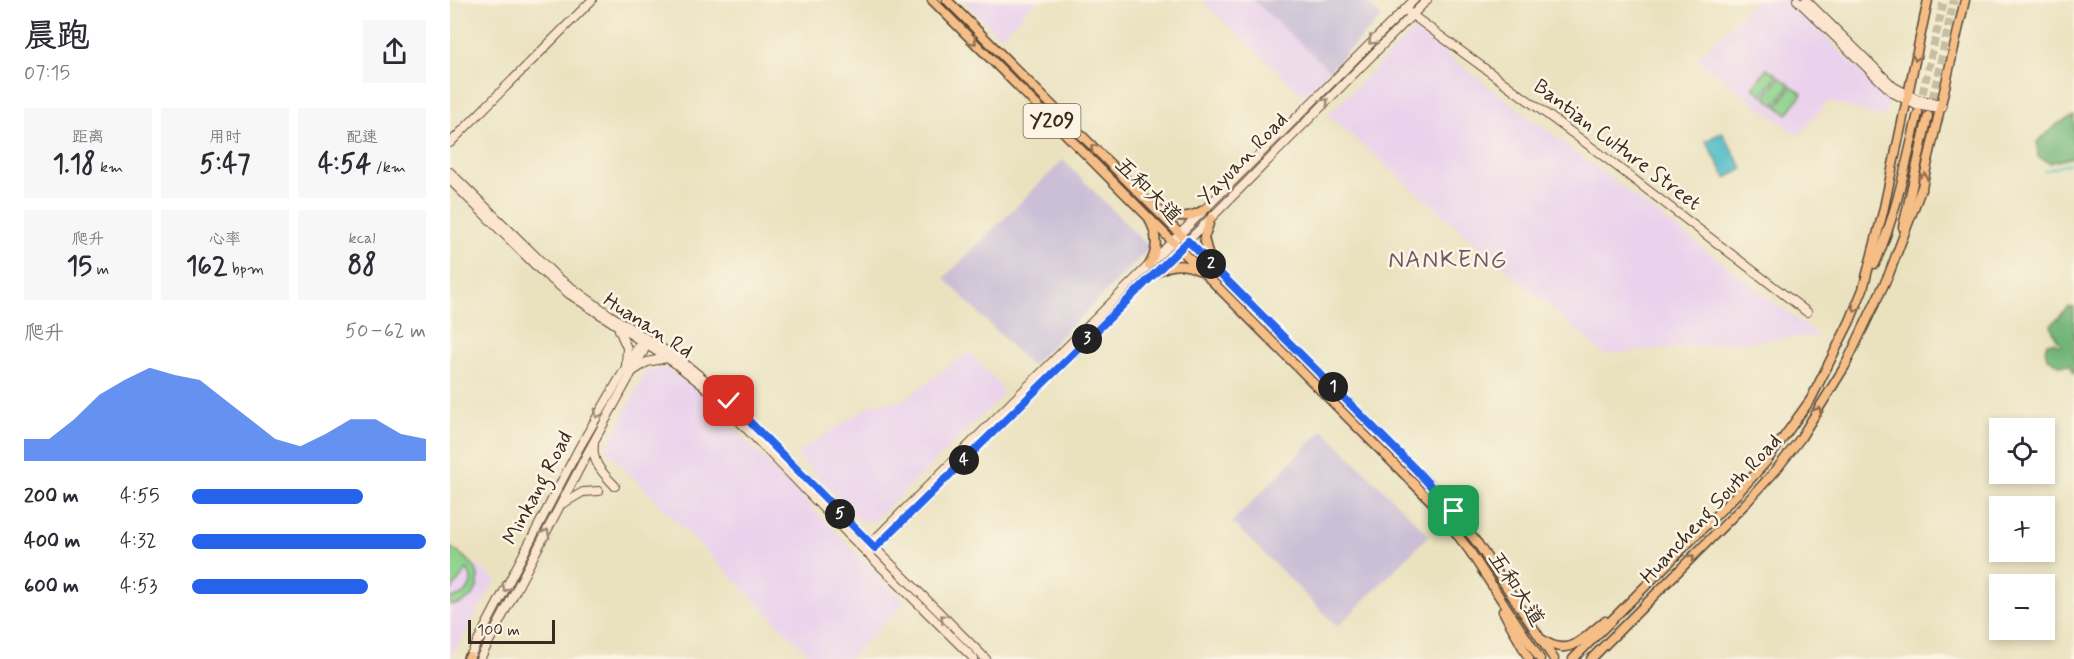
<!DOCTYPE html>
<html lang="zh">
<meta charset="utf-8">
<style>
body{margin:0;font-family:Mynerve,"LXGW WenKai TC",sans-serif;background:#f7f7f7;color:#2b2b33;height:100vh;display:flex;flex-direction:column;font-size:22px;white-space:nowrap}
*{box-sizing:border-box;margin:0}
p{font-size:20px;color:#7c7c81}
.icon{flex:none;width:33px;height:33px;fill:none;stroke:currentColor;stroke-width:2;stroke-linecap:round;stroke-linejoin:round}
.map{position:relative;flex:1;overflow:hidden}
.sheet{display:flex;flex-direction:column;background:#fff;width:450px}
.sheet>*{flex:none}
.fabs{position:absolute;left:1539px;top:418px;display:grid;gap:12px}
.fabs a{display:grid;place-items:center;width:66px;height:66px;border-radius:0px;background:#fff;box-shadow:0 3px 9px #0003;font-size:30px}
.scale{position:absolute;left:18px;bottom:15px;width:87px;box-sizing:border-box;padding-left:6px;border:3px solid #3b2a1e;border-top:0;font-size:16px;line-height:21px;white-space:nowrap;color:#3b2a1e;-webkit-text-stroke:4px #fcf5e5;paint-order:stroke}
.pin{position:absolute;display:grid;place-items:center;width:51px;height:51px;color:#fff;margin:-26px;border-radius:12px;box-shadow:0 3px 9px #0006}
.km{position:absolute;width:30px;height:30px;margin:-15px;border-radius:50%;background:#222;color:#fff;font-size:16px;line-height:30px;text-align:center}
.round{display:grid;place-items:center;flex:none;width:63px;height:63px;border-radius:0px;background:#f7f7f7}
.head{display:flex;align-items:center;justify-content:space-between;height:102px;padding:0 24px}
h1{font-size:33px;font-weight:700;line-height:45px}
.figures{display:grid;grid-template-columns:repeat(3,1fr);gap:9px;height:102px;padding:6px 24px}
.figures div{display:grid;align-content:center;border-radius:0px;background:#f7f7f7;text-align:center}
.figures b{font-size:26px;font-weight:700}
.figures small{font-size:16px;font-weight:400}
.figures p{font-size:16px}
.chart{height:168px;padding:12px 24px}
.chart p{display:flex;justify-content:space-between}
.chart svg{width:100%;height:108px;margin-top:6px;fill:#2563eb;opacity:.7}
ul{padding:0 24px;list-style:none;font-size:20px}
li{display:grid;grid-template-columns:96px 72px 1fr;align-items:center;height:45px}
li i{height:15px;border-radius:8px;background:#2563eb}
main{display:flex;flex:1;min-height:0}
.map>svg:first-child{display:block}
.built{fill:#ead1ec}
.industrial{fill:#cabfd6}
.green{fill:#8ed38d;stroke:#647e56;stroke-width:1.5}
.forest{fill:#72b578;stroke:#56704b;stroke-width:1.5}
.water{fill:#4cb9c6;stroke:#447272;stroke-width:1.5}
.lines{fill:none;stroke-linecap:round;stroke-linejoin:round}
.stream{stroke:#4cb9c6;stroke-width:1.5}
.primary-tunnel{stroke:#c7bd9f;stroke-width:8;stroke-dasharray:8 4;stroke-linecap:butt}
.secondary-casing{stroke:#554636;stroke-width:10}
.primary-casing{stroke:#554636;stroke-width:11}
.highway-casing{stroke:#554636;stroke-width:14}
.secondary{stroke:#fbe5cf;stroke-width:8}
.primary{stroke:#f6be87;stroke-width:8}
.highway{stroke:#f6be87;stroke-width:10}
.oneway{stroke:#8f6d4d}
.oneway2{stroke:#9b8876}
.route-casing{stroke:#fff;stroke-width:12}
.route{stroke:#2563eb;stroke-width:8}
.labels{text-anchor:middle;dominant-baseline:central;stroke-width:5;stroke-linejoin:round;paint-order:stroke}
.shield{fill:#fcf5e5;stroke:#75675a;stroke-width:1.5}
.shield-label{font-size:20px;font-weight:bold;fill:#3b2a1e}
.street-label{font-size:21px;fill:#3b2a1e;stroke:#fcf5e5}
.quarter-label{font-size:24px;letter-spacing:1.5px;fill:#705a65;stroke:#fcf5e5}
</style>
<main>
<section class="sheet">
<div class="head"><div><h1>晨跑</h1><p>07:15</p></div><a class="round"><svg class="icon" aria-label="share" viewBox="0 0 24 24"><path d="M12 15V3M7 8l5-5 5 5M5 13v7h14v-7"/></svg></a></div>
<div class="figures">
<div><p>距离</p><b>1.18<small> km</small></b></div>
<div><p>用时</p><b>5:47</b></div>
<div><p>配速</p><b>4:54<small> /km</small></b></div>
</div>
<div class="figures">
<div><p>爬升</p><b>15<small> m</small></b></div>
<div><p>心率</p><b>162<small> bpm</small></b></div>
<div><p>kcal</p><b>88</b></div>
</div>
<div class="chart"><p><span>爬升</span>50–62 m</p>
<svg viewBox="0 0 160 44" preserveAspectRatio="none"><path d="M0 44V35L10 35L20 27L30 17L40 11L50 6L60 9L70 11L80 19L90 27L100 35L110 38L120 33L130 27L140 27L150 33L160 35V44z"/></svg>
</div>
<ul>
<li><b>200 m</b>4:55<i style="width:73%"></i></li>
<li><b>400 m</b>4:32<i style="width:100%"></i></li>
<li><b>600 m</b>4:53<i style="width:75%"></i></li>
</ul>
</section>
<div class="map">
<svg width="1624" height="659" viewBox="0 0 1624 659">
<rect width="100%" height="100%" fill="#fcf5e5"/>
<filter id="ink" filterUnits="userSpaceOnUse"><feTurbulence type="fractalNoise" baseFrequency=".0167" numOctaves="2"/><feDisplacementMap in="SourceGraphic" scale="12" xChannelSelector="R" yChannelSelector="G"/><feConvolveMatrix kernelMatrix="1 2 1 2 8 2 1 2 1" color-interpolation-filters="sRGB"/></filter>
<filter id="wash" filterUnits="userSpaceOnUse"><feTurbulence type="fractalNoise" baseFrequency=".008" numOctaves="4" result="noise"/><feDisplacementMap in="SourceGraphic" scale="24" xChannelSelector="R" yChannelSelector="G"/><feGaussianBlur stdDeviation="1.35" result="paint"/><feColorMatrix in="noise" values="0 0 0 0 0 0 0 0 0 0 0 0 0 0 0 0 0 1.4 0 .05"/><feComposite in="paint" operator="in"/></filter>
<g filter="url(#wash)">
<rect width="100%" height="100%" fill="#eae2bf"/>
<g class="built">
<polygon points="513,0 587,0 550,37"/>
<polygon points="757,0 803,0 879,70 854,95 754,3"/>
<polygon points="1306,0 1337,0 1439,99 1435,118 1378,101 1348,136 1247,59"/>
<polygon points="964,30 1369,336 1154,354 878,115"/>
<polygon points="519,352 551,387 551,397 423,522 411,521 346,454 423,404 450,402"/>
<polygon points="216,368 245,388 455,603 398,659 363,659 156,450 196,371"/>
<polygon points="0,546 46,579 0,659"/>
</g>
<g class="industrial">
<polygon points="803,0 913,0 932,17 879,70"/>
<polygon points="613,160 700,248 581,366 494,278"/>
<polygon points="873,430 979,535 888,627 782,522"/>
</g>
<g class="green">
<polygon points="1317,68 1327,75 1313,95 1303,88"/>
<polygon points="1329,77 1340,85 1325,105 1315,97"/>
<polygon points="1342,86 1352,94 1337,114 1327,106"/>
<path d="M0,547C8,553 17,558 23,565C37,583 21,606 0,605V598C17,598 27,583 17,569L0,592Z"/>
</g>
<g class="forest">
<polygon points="1624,116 1624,157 1600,163 1588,157 1587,142 1609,123"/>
<polygon points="1619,307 1624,307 1624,375 1619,365 1609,365 1597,357 1595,349 1597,343 1604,342 1608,346 1611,345 1603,332 1601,325"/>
</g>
<polygon class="water" points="1272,132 1293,169 1276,178 1256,141"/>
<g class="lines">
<polyline class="stream" points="1594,171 1624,162"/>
</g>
</g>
<g filter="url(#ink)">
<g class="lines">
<g class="primary-tunnel">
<polyline points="1470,105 1494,0"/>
<polyline points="1480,110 1504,0"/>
</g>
<g class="secondary-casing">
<g id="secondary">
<polyline points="1347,0 1443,93 1466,105 1483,108 1492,107"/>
<polyline points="1356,0 1444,87 1467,99 1485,103 1492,107"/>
<polyline points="958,12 1148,152 1357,312"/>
<polyline points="0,143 142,0"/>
<polyline points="0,172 107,277 160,315 229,359 265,388 536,659"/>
<polyline points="0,180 90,270 119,294 226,364 261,392 397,533 524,659"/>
<polyline points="169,330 177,348 176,364"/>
<polyline points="185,370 197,362 217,358"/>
<path d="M144,444C141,463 154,474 165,486"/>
<polyline points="114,503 133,492 149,491"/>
<polyline points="416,552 435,538 761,218 977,0"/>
<polyline points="416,552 421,543 964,0"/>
<polyline points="19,658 129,448 193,338"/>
<polyline points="30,659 137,454 198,343"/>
</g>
</g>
<g class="primary-casing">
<g id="primary">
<polyline points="482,0 981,501 1019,550 1090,659"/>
<polyline points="497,0 985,490 1028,544 1104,659"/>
<path d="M712,211C730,219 741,218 757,208"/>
<polyline points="1453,227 1478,116"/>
<polyline points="760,261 754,238 761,218"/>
<path d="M1425,264C1446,215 1456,164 1468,113"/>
<path d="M699,265C708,251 708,237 700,221"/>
<path d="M704,274C718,264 732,262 748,270"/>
<polyline points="1053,611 1079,659"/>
<path d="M1093,640C1121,659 1134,636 1155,621"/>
<polyline points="1123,659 1286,495 1316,462 1361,399 1400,321 1413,289 1433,212 1478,0"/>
<polyline points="1141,659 1295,504 1326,470 1350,439 1395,366 1439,274 1472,187 1515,0"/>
</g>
</g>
<g class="highway-casing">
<polyline id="highway" points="19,659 19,658"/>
</g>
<use href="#secondary" class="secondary"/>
<use href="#primary" class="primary"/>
<use href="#highway" class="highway"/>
</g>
<defs><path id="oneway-chevron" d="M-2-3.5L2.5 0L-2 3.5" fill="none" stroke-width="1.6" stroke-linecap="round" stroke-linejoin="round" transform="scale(1.5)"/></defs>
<g class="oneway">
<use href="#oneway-chevron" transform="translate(523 41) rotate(45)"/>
<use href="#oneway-chevron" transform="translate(1466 57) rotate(101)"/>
<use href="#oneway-chevron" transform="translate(644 148) rotate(-135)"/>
<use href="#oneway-chevron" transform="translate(1474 177) rotate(-75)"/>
<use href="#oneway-chevron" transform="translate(1406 308) rotate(112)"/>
<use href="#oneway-chevron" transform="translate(1368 411) rotate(-57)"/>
<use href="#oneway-chevron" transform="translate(1241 558) rotate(-45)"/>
</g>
<g class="oneway2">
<use href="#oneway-chevron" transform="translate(922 41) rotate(135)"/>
<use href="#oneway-chevron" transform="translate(875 102) rotate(-45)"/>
<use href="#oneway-chevron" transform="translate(148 414) rotate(120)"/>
<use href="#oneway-chevron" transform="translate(96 533) rotate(-62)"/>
<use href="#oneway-chevron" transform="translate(56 588) rotate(117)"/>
<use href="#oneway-chevron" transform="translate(494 618) rotate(-135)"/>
</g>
</g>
<g class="lines" filter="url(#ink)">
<g class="route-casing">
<polyline id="route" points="279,401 425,548 738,241 966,470 1004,511"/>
</g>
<use href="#route" class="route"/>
</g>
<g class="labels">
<rect class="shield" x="573.5" y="104" width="57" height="34" rx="4.5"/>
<g class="shield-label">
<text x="602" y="121">Y209</text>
</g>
<g class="street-label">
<text transform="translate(1167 145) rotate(37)">Bantian Culture Street</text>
<text transform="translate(793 159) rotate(-46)">Yayuan Road</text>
<text transform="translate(698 191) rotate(45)">五和大道</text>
<text transform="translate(198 326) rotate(33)">Huanan Rd</text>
<text transform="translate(88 488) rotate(-62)">Minkang Road</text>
<text transform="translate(1261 509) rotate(-47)">Huancheng South Road</text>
<text transform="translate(1066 589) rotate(57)">五和大道</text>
</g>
<g class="quarter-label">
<text x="998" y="260">NANKENG</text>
</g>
</g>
</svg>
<div class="fabs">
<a><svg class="icon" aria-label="locate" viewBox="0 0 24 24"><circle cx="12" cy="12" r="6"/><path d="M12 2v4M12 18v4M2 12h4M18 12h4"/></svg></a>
<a>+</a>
<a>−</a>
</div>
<div class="scale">100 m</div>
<div class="pin" style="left:1004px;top:511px;background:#1e9e55"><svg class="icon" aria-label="arrive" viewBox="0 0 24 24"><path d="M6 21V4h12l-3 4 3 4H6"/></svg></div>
<div class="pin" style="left:279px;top:401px;background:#d93025"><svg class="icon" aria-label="check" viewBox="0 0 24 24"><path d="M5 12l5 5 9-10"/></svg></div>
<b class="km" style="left:883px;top:387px">1</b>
<b class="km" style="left:761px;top:264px">2</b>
<b class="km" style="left:637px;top:339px">3</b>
<b class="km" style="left:514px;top:460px">4</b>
<b class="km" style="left:390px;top:514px">5</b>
</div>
</main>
